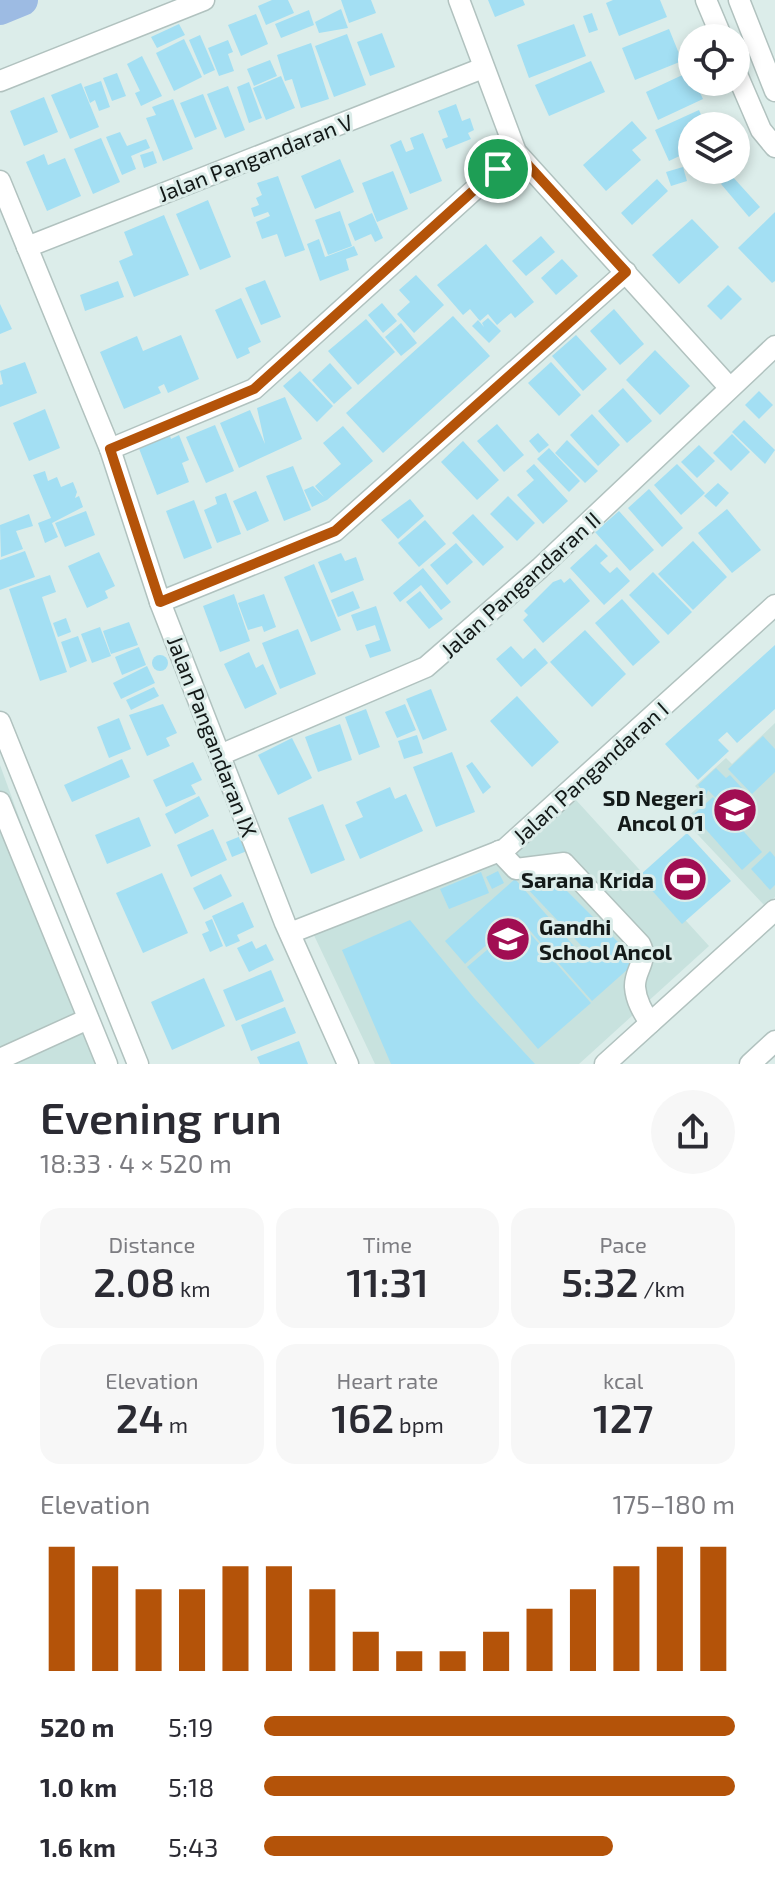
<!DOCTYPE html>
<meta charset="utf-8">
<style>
body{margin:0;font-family:"Exo 2",sans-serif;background:#f7f7f7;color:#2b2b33;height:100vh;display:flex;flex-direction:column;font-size:30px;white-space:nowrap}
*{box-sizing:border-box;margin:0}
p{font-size:26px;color:#7c7c81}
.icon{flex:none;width:44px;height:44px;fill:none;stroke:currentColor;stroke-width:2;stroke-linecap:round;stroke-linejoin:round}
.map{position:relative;height:1064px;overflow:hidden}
.sheet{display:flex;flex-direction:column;background:#fff;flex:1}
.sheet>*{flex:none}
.controls{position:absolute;left:678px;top:24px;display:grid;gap:16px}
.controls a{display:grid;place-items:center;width:72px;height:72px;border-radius:50%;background:#fff;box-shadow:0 4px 12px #0003;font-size:40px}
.pin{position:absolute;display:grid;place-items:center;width:68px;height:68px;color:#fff;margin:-34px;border:4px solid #fff;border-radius:50%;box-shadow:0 2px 8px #0007}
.round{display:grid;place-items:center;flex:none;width:84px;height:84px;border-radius:42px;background:#f7f7f7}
.headline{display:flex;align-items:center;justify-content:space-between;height:136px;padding:0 40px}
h1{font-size:44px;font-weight:600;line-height:60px}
.stats{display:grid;grid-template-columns:repeat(3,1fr);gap:12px;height:136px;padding:8px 40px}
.stats div{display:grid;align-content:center;border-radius:20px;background:#f7f7f7;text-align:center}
.stats b{font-size:40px;font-weight:600}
.stats small{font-size:22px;font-weight:400}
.stats p{font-size:22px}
.chart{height:224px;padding:16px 40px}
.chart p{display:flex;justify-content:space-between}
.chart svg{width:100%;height:144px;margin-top:8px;stroke:#b45309;stroke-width:6}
ul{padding:0 40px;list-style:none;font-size:26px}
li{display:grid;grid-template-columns:128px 96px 1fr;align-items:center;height:60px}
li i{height:20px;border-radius:10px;background:#b45309}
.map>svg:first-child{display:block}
.built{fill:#c8e2de}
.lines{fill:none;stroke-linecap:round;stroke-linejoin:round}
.river{stroke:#9dbbe3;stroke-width:32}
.building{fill:#a3dff3}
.minor-casing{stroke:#b1c2bf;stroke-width:23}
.minor{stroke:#fff;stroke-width:20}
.route-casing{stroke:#fff;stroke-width:16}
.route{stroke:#b45309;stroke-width:10}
.labels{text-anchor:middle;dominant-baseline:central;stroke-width:6;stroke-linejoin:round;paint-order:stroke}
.street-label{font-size:22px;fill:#131918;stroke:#dcedea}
.poi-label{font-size:22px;font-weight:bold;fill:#131918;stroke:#dcedea;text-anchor:end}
</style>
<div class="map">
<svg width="775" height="1064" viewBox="0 0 775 1064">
<rect width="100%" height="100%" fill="#dcedea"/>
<g class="built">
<polygon points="775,723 775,897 765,906 684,820 707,799 695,786 726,758 732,764"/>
<polygon points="0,765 109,1064 0,1064"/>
<polygon points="576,800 709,946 579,1064 375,1064 311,929 538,832"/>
</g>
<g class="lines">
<polyline class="river" points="0,9 22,0"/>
</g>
<g class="building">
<polygon points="272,0 288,0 294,13 266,25 258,6"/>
<polygon points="341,0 371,0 376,13 349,23"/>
<polygon points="488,0 523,0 525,5 495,17"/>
<polygon points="613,0 660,0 667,17 619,36 606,3"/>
<polygon points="341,9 348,28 319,33 315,22"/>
<polygon points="309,10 314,25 281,38 275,24"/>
<polygon points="592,13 598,30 589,33 583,16"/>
<polygon points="256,14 268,44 241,56 228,25"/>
<polygon points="179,24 185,35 157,48 151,37"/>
<polygon points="574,24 586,56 529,78 517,45"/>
<polygon points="669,29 682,61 635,80 622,48"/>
<polygon points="382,33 395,67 370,76 357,42"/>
<polygon points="347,34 366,85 334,97 315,46"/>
<polygon points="200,35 215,70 204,75 189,40"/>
<polygon points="184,39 202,77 174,91 156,53"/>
<polygon points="228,40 233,52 228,54 234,71 219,76 208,48"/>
<polygon points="311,43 329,99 301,108 292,79 285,81 277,55"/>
<polygon points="142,56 162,96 141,106 135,93 140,91 127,64"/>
<polygon points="270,60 277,76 254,86 247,69"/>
<polygon points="591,61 605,92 549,116 535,85"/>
<polygon points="691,71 692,82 695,82 703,99 658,120 646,92"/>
<polygon points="117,73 126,96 112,101 103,78"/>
<polygon points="281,76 295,108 266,120 253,88"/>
<polygon points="101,81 110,107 99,111 95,100 90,103 84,87"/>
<polygon points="249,82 262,118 249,123 237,87"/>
<polygon points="81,83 99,127 70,139 51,95"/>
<polygon points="228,86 245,130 225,138 207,94"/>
<polygon points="203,94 217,129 195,138 180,103"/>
<polygon points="44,97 58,132 24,146 10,111"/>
<polygon points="173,99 193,149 163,161 146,118 156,115 152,107"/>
<polygon points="456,104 462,121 470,118 474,130 468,133 471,139 446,149 442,139 448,137 438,111"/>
<polygon points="699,110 706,126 692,126 692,150 669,161 655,130"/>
<polygon points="632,121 647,138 632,150 641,160 606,191 583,165"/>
<polygon points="120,132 127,146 146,139 150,148 131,156 136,169 122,175 106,137"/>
<polygon points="423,133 442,181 410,194 390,145 401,140 406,152 414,149 410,138"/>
<polygon points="101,138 120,182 93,194 74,149"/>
<polygon points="153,151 157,163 144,168 140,155"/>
<polygon points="44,154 48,165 65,158 81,196 47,211 26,162"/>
<polygon points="340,159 354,192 315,209 301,176"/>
<polygon points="683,167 687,181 671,186 666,172"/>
<polygon points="393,171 408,209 377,222 362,183"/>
<polygon points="731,175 760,207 749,217 721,184"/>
<polygon points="278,176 305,250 285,257 277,234 262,239 256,222 270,216 268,212 254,217 251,208 259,205 256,198 262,195 257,183"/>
<polygon points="657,179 668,191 632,225 621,213"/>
<polygon points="208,200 231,257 200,270 176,214"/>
<polygon points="340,211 352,246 328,255 315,220"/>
<polygon points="775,212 775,281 772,283 738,248"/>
<polygon points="372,213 383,238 375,242 371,234 355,241 348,224"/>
<polygon points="164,215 189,275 134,297 119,261 133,255 124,232"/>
<polygon points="692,219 719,247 679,284 652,255"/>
<polygon points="541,236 555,252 526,276 512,261"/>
<polygon points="319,239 325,257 354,246 358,255 346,259 349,270 320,281 307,244"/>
<polygon points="486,244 534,302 515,318 511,313 497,325 488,314 480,321 470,309 463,315 437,285"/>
<polygon points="562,259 578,276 556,295 541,278"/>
<polygon points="416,275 444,305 414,333 397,314 410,302 399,290"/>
<polygon points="265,280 281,317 261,325 245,288"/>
<polygon points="118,281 124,297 85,311 80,295"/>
<polygon points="728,285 742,299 721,320 707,306"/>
<polygon points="241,298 261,342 248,348 250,353 237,359 215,310"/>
<polygon points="382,303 397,321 383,333 368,315"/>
<polygon points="0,304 12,329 0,334"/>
<polygon points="614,309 644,344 620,365 590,331"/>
<polygon points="453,316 490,356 383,453 346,413"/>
<polygon points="488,318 501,331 489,343 472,326 478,320 484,327 482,323"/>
<polygon points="366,319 395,352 358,385 328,351"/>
<polygon points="401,323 417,343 401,356 385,337"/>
<polygon points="181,335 199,379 168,393 164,384 158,387 161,393 124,409 100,352 137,336 143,351"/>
<polygon points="576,335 607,369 583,391 552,356"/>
<polygon points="655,350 690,386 660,415 626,380"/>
<polygon points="25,362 37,393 0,407 0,385 3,384 0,371"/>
<polygon points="551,362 581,395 559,416 528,383"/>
<polygon points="330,363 352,388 334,404 312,380"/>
<polygon points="300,371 333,406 317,422 283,386"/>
<polygon points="623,388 652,421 627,443 598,411"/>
<polygon points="759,391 773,405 759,419 745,405"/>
<polygon points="285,397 302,439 239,468 220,423 250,410 265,444 257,408"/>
<polygon points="45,409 60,448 29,461 13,423"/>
<polygon points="592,414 620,445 598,466 570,435"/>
<polygon points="744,420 775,450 765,464 732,432"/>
<polygon points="497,424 524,455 504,472 477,441"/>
<polygon points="215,425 234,471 206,483 186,437"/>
<polygon points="343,426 373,461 327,500 312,507 304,490 313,486 324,497 315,486 341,464 323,443"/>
<polygon points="169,433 171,439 179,435 189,460 182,463 189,482 157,495 138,446"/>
<polygon points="538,433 549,445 539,453 529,441"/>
<polygon points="732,434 750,452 731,471 713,453"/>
<polygon points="567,440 598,471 585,483 555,453"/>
<polygon points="463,441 499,480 477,500 441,462"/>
<polygon points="699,445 715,461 697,478 681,462"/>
<polygon points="549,448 580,481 569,492 537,459"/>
<polygon points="534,464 568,501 543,524 517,495 534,480 526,471"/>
<polygon points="677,464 705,493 681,515 654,485"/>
<polygon points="293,466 311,510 284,521 266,476"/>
<polygon points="45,471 48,481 57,477 61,487 73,482 77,492 75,498 79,496 83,507 52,523 58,537 45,543 38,523 51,518 33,475"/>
<polygon points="718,483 729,493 716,507 704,496"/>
<polygon points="649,489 683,528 662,547 628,508"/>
<polygon points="256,491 269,521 247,531 233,501"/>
<polygon points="226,493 241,534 217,543 204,510 217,504 215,497"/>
<polygon points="508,496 535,523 517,541 490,514"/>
<polygon points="410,499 424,516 398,539 381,520"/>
<polygon points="194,500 212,548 184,559 166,511"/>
<polygon points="727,509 761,550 732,573 698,533"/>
<polygon points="86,511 95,535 65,547 55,523"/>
<polygon points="619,511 654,550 630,571 595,532"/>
<polygon points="29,514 33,526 16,531 23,549 1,557 0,525"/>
<polygon points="473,514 504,547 483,566 452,533"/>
<polygon points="425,520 446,544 419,567 398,543"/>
<polygon points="693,541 727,577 693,610 658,574"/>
<polygon points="456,543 473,562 447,585 430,565"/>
<polygon points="596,544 608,556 600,563 610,573 617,567 630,581 604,605 570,568"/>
<polygon points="25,551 35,577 0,590 0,560"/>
<polygon points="99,552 115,586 105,591 108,598 87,608 68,566"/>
<polygon points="341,553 345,561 356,557 364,580 331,593 318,562"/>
<polygon points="314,564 341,630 311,642 284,577"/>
<polygon points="423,568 451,602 441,610 421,585 400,602 393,593"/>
<polygon points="653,572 692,612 668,635 629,595"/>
<polygon points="50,575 56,592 42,597 67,672 40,681 9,589"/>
<polygon points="570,578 590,601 543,643 523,620 528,615 524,611 553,582 561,579 564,583"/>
<polygon points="353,591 360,608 338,617 331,600"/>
<polygon points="420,591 443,619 429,629 406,602"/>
<polygon points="234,594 250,641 220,652 203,606"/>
<polygon points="264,594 276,627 264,632 262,626 248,630 238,603"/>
<polygon points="622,599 660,642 633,666 595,623"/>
<polygon points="376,606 391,651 370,658 365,645 380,640 375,625 357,631 351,615"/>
<polygon points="66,618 71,632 58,637 53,623"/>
<polygon points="129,622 138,645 111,654 103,631"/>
<polygon points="100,627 111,656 92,663 81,634"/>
<polygon points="298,629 316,674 280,689 262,643"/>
<polygon points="585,630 626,674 592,707 550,662"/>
<polygon points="78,636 87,661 70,668 61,642"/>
<polygon points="775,645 775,709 737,743 727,732 718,740 729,751 698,780 665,744"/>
<polygon points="511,646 523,659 535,648 548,663 521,687 496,659"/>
<polygon points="139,647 146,665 122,675 115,657"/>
<polygon points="249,652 256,668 263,664 277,694 245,709 224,664"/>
<circle cx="160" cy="663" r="8"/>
<polygon points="147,666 155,683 121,699 113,683"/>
<polygon points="154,687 159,696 131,710 126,700"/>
<polygon points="431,689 447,730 423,740 406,699"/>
<polygon points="517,696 559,742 532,767 490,721"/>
<polygon points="163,704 177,733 166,738 170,746 147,756 129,715"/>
<polygon points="405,704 416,730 397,738 385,712"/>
<polygon points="366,709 380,747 359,755 345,717"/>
<polygon points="119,718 131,749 109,758 97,727"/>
<polygon points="340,724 352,760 318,772 305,737"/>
<polygon points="417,735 423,753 404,759 398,741"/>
<polygon points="763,736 775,749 775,772 752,794 728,769"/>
<polygon points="292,738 312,778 278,795 258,755"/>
<polygon points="452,752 475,812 436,827 413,767"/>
<polygon points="122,759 130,777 72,802 64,785"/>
<polygon points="193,762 202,780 191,785 196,794 166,807 153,780"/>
<polygon points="472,762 491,787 483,794 466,766"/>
<polygon points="716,768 726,778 730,775 751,798 732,815 708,790 706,795 698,785"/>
<polygon points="390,787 395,799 406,794 423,831 360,859 345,825 363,817 356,802"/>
<polygon points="199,796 209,816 175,834 165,814"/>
<polygon points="713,797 762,852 742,870 693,815"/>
<polygon points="323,804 345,860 311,874 288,818"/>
<polygon points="139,817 151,846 107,864 95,835"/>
<polygon points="213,829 227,860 191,877 177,845"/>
<polygon points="687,833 731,881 682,924 639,876"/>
<polygon points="241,836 247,851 232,857 226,842"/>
<polygon points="770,851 775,857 775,885 770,890 751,869"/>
<polygon points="542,866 637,961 592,1001 518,917 465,964 445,941 515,879 588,962 593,958 524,885"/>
<polygon points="498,871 504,883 492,889 486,877"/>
<polygon points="481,872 489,893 449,909 440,889"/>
<polygon points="162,873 188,933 143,953 116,893"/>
<polygon points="221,874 232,896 204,910 193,888"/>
<polygon points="243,902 254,927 237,935 240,941 226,947 212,916"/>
<polygon points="212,919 223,946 210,952 202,934 209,931 205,922"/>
<polygon points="410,920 474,998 535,1064 391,1064 342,950"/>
<polygon points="520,922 591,1003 538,1049 467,967"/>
<polygon points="252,941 256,949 266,944 274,960 249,972 237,948"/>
<polygon points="271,970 284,1001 236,1021 223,990"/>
<polygon points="204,978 225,1026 172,1050 151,1002"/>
<polygon points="285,1007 296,1033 251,1051 241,1025"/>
<polygon points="299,1041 308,1064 260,1064 257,1057"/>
</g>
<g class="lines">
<g class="minor-casing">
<g id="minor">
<polyline points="459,0 516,152 729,387"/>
<polyline points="706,0 722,38"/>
<polyline points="739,0 775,91"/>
<polyline points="736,72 761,130 775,147"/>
<polyline points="0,81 204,0"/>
<polyline points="0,181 110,449 160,602 285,923 348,1064"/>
<polyline points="27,247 483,68"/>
<polyline points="110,449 254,389 516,152"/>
<polyline points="160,602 335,531 626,272"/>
<polyline points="0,722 138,1064"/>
<polyline points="220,755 426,667 540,568 775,346"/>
<polyline points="0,802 107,1064"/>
<path d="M499,851L516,869L564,863L640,944C649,961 634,970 635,987C636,1001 643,1012 650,1023"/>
<polyline points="290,933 505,849 775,605"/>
<polyline points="0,1059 88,1019"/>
<polyline points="605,1064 775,910"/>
<polyline points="750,1064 775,1041"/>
</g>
</g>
<use href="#minor" class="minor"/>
</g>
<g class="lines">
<g class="route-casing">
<polygon id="route" points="516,152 626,272 335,531 160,602 110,449 254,389"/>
</g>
<use href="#route" class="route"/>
</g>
<defs>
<g id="school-disc" transform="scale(2.3)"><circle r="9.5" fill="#a10e53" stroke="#dcedea"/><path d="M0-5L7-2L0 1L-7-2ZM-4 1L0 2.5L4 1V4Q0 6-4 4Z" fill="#fff"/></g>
<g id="stadium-disc" transform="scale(2.3)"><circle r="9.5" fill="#a10e53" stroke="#dcedea"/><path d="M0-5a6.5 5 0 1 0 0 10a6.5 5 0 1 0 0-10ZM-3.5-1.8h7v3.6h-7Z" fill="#fff"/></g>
</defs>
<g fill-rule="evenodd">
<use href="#school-disc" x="735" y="810"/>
<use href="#stadium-disc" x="685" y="879"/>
<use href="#school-disc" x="508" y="939"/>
</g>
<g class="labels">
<g class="street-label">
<text transform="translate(255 157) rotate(-21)">Jalan Pangandaran V</text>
<text transform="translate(520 584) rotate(-42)">Jalan Pangandaran II</text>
<text transform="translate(213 736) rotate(69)">Jalan Pangandaran IX</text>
<text transform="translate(590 772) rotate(-42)">Jalan Pangandaran I</text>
</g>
<g class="poi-label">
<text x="704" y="797">SD Negeri<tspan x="704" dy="25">Ancol 01</tspan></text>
<text x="654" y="879">Sarana Krida</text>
<text x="539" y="926" text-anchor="start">Gandhi<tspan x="539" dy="25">School Ancol</tspan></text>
</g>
</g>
</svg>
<div class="controls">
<a><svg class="icon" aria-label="locate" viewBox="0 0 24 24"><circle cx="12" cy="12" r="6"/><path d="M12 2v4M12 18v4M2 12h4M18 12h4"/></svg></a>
<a><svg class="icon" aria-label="layers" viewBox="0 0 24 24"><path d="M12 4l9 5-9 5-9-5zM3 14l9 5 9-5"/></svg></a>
</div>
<div class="pin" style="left:498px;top:169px;background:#1e9e55"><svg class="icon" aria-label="arrive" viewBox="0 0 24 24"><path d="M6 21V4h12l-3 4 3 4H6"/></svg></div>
</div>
<section class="sheet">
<div class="headline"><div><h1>Evening run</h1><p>18:33 · 4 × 520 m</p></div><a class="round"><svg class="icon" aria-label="share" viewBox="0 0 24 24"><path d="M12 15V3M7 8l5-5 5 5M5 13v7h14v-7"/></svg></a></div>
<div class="stats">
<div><p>Distance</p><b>2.08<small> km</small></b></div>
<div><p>Time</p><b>11:31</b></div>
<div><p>Pace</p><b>5:32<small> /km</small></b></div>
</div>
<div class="stats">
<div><p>Elevation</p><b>24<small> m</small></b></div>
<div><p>Heart rate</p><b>162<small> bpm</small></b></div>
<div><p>kcal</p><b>127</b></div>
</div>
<div class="chart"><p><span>Elevation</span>175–180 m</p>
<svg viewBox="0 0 160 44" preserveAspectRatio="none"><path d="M5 44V6M15 44V12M25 44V19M35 44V19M45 44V12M55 44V12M65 44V19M75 44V32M85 44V38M95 44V38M105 44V32M115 44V25M125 44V19M135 44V12M145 44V6M155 44V6"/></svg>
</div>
<ul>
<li><b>520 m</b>5:19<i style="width:100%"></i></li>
<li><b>1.0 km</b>5:18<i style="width:100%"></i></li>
<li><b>1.6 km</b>5:43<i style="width:74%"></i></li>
</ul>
</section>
